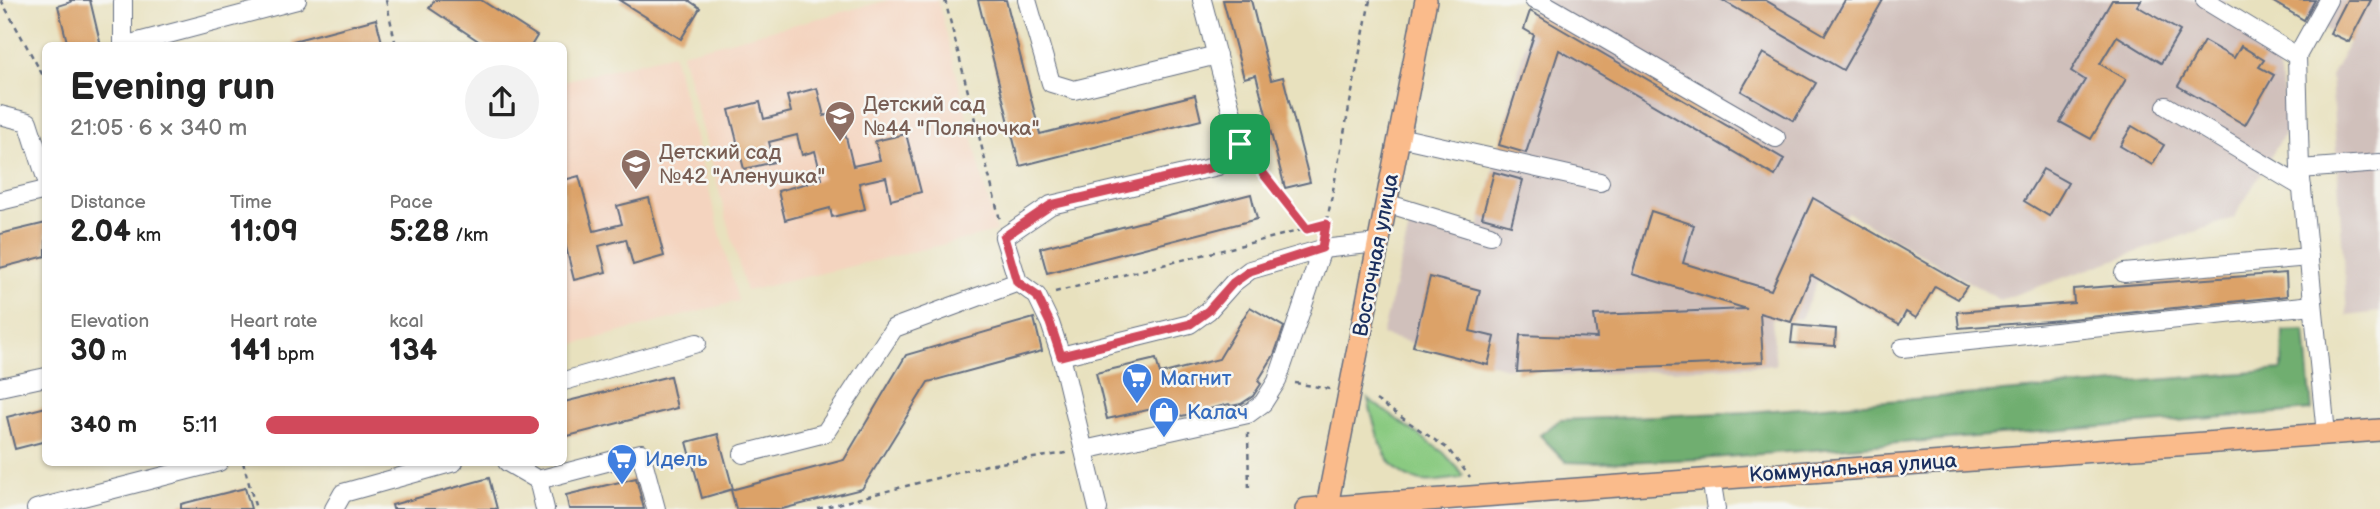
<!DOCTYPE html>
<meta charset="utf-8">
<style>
body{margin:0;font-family:"Balsamiq Sans",sans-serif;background:#f2f2f2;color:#222;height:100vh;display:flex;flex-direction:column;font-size:26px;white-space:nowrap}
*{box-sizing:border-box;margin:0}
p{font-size:23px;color:#767676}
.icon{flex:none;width:38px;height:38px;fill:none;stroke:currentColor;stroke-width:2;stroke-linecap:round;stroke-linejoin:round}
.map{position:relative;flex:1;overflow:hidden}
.sheet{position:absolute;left:42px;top:42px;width:525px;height:424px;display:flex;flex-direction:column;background:#fff;border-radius:10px;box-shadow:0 2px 5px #0004}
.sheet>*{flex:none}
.pin{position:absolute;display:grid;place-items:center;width:60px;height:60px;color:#fff;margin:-30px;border-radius:14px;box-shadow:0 4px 10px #0006}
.round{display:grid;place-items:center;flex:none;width:74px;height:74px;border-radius:37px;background:#f2f2f2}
.summary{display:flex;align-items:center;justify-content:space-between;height:119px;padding:0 28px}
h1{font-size:38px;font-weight:700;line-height:52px}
.figures{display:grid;grid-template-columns:repeat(3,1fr);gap:10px;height:119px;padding:7px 28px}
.figures div{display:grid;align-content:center}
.figures b{font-size:30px;font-weight:700}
.figures small{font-size:19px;font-weight:400}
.figures p{font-size:19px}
ul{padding:0 28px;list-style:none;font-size:23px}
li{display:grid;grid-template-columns:112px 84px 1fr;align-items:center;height:52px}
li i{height:18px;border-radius:9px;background:#d1495b}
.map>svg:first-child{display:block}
.built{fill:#f4d4bf}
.industrial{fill:#d0c0bb}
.green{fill:#8aca81;stroke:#527c70;stroke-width:2}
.forest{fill:#6fae6f;stroke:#456e66;stroke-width:2}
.building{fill:#dca267}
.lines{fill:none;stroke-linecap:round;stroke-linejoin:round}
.minor-casing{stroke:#636d80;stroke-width:20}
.major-casing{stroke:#636d80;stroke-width:24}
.path{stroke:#636d80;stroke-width:2.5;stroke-dasharray:5 5;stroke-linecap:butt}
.minor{stroke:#fff;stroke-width:18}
.major{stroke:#fabb8b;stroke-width:21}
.route-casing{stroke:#fff;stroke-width:14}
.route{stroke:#d1495b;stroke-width:9}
.labels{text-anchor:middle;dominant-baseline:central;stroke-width:5;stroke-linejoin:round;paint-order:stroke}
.education-label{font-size:21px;fill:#785e54;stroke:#f6f6f2;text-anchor:start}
.street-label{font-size:21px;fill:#1b2f5e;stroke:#f6f6f2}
.shop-label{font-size:21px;fill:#366cbe;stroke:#f6f6f2;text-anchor:start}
</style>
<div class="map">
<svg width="2380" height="509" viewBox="0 0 2380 509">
<rect width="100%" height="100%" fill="#f6f6f2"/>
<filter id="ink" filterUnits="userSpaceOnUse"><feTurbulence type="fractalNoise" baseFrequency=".0143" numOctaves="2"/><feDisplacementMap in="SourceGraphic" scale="14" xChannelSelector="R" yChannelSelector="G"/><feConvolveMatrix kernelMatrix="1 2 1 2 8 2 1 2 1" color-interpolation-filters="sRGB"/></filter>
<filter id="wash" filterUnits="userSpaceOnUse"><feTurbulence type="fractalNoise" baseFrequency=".00686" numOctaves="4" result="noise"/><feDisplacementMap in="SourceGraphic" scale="28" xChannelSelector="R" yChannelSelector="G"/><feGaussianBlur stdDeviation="1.57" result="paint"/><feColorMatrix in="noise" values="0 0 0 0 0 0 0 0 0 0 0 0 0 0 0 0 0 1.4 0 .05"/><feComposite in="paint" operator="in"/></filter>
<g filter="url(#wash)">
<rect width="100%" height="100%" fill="#e8e1be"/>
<g class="built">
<polygon points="889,0 938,0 996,232 746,291 682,53"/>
<polygon points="673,54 738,301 564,347 564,81"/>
</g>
<g class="industrial">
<polygon points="1536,0 2227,0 2217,16 2276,52 2289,126 2234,218 2000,300 1847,212 1801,319 1772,319 1776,365 1566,375 1512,364 1511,369 1382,335 1411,220 1477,236"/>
<polygon points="2270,0 2380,0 2380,312 2347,316 2331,76 2349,42"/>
</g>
<path class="green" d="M1368,399L1444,453L1463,475L1461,478C1449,479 1434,483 1422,481C1383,476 1376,431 1368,399Z"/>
<polygon class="forest" points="2305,330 2312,410 1700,459 1595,463 1566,462 1540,435 1560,420 1749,412 2282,370 2283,331"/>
<g id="blocks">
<g class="building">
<polygon points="70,0 90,0 101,46 68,46 58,6 71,2"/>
<polygon points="435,0 481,0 537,36 531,46 486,46 429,8"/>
<polygon points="619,0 688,0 700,8 681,39"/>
<polygon points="978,0 1006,0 1040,134 1195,95 1201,120 1020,166"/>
<polygon points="1223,0 1251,0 1271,80 1283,77 1310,182 1285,188 1256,75 1244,78"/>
<polygon points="1722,0 1765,0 1825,35 1845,0 1883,0 1843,70"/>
<polygon points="2112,0 2141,0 2137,6 2180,31 2161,63 2117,36 2100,64 2126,79 2091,139 2060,122 2085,80 2071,71"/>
<polygon points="2270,0 2315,0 2304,20"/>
<polygon points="2347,0 2371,0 2349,42 2330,33"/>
<polygon points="1530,11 1784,159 1775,176 1559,50 1526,153 1499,145 1534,35 1524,29"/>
<polygon points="376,19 383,46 294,46 293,41"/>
<polygon points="2204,41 2234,58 2241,46 2264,60 2259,67 2274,75 2245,125 2178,86"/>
<polygon points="1763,53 1816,83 1794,121 1741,91"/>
<polygon points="817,88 824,116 840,112 853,166 880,160 875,141 906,134 921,192 891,200 886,177 859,183 865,209 832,217 830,208 785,220 778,191 822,179 815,151 802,155 797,135 769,142 774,162 744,169 729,110 760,102 764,119 791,112 787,96"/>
<polygon points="2132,126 2164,145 2152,165 2120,146"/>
<polygon points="2043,169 2068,183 2049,216 2024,201"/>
<polygon points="1494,172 1523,180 1511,225 1482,217"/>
<polygon points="579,176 594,231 622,224 617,206 649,198 664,256 633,265 626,239 599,246 606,272 574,280 564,239 564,180"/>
<polygon points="1251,194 1257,219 1047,273 1040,248"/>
<polygon points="1813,198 1967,286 1958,299 1935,286 1916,318 1906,312 1899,325 1811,275 1791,322 1760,313 1763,362 1517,372 1520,335 1597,338 1594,315 1747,309 1632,274 1651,211 1694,225 1683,263 1771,290"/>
<polygon points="46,223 46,256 0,268 0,234"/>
<polygon points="2286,273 2287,296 2061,320 1959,328 1957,312 2074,303 2073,289"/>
<polygon points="1430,277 1480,290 1470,331 1495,337 1488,365 1413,346"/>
<polygon points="1250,307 1284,327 1274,355 1258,381 1261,384 1253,396 1241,404 1231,406 1229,404 1182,416 1161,407 1107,419 1096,373 1156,359 1160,374 1219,359"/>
<polygon points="1034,318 1042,351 928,382 862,489 782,509 736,509 731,490 844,460 906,355"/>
<polygon points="1793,325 1836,329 1835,346 1791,343"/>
<polygon points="670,376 677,408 564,437 564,402"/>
<polygon points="46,407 46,441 15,449 7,417"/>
<polygon points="718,434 733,489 702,498 687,442"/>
<polygon points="489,478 497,509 393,509 392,505"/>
<polygon points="636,478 644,509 569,509 566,495"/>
<polygon points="245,488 251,509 181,509 181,504"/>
</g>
</g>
</g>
<g filter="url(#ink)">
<use href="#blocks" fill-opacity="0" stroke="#636d80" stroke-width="2"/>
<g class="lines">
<g class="minor-casing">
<g id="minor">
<polyline points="1027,0 1051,83 1074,90 1217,55"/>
<polyline points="1534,0 1543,3 1776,138"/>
<polyline points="2205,0 2297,56 2300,169 2326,434"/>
<polyline points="123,46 297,0"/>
<polyline points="123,46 123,0"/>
<polyline points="2297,56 2328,0"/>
<polyline points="2166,106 2302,187"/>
<polyline points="0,115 28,122 46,178"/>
<polyline points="1399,137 1600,182"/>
<polyline points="2300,169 2380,163"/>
<polyline points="0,201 46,190"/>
<polyline points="1386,203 1490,235"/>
<polyline points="2124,273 2309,257"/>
<polyline points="1902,348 2313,305"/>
<polyline points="1061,356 1190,324 1208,311 1233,283 1250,270 1322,249 1378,243"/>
<polyline points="564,381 697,343"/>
<polyline points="0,387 46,377"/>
<polyline points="1084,450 1248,414 1263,403 1277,381 1322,249"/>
<polyline points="743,454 825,433 894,328 1018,282"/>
<polyline points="507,462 538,480 641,453 656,509"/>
<polyline points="1711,478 1716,509"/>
<polyline points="538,480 545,509"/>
<polyline points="36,509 219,462"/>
<polyline points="334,509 343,493 454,462"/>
<polyline points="1098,509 1061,356 1050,323 1037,296 1018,282 1004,237 1051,205 1218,166 1240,144 1202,0"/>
</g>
</g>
<g class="major-casing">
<g id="major">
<polyline points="1327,506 1426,0"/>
<polyline points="1306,509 2380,430"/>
</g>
</g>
<g class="path">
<polyline points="1,0 46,81"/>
<polyline points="386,0 396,46"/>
<polyline points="945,0 1000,220"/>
<polyline points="1251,158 1307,229"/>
<polyline points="1325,231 1370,0"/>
<polyline points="1055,292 1326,224"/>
<polyline points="1295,383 1330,389"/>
<polyline points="1376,400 1448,449 1470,477"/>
<polyline points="1248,433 1249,492"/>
<polyline points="243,462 256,509"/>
<polyline points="818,509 987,465 1067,453"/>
</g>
<use href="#minor" class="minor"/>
<use href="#major" class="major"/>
</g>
</g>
<g class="lines" filter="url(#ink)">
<g class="route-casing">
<polygon id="route" points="1240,144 1307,229 1326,224 1322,248 1250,271 1233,283 1208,311 1190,324 1061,356 1050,323 1037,296 1017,282 1004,237 1051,205 1218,166"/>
</g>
<use href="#route" class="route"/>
</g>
<defs>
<g id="school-pin" transform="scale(1.575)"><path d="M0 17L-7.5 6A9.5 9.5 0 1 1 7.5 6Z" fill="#8d6e63" stroke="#f6f6f2"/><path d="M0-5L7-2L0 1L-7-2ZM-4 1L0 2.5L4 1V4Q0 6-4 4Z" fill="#fff"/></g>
<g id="supermarket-pin" transform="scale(1.575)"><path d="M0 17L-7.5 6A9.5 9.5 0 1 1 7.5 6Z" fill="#3f7fe0" stroke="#f6f6f2"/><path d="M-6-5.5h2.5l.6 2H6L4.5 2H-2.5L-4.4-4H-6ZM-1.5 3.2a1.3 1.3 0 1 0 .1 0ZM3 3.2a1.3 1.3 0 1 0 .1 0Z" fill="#fff"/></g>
<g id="shop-pin" transform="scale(1.575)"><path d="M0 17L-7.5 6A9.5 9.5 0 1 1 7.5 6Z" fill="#3f7fe0" stroke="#f6f6f2"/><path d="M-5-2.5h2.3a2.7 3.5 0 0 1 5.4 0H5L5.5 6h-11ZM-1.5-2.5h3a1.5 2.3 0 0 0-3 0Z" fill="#fff"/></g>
</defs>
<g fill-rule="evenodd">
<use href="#school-pin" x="840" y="116"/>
<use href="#school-pin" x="636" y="164"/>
<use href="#supermarket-pin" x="1137" y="378"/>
<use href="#shop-pin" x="1164" y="412"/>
<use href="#supermarket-pin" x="622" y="459"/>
</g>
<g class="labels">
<g class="education-label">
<text x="863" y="104">Детский сад<tspan x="863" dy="24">№44 "Поляночка"</tspan></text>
<text x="659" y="152">Детский сад<tspan x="659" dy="24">№42 "Аленушка"</tspan></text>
</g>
<g class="street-label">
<text transform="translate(1376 255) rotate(-79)">Восточная улица</text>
<text transform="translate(1853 468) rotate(-4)">Коммунальная улица</text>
</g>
<g class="shop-label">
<text x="1160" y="378">Магнит</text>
<text x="1187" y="412">Калач</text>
<text x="645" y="459">Идель</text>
</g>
</g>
</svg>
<div class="pin" style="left:1240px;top:144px;background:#1e9e55"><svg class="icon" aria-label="arrive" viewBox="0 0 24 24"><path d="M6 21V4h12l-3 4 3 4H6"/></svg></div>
<section class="sheet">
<div class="summary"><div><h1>Evening run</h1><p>21:05 · 6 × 340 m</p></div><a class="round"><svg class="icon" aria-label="share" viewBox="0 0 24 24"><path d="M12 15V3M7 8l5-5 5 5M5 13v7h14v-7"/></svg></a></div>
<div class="figures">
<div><p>Distance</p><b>2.04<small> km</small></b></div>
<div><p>Time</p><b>11:09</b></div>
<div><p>Pace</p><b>5:28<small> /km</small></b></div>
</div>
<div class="figures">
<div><p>Elevation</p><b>30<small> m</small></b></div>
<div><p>Heart rate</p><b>141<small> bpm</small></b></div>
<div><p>kcal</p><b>134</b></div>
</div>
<ul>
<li><b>340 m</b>5:11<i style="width:100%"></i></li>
</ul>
</section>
</div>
